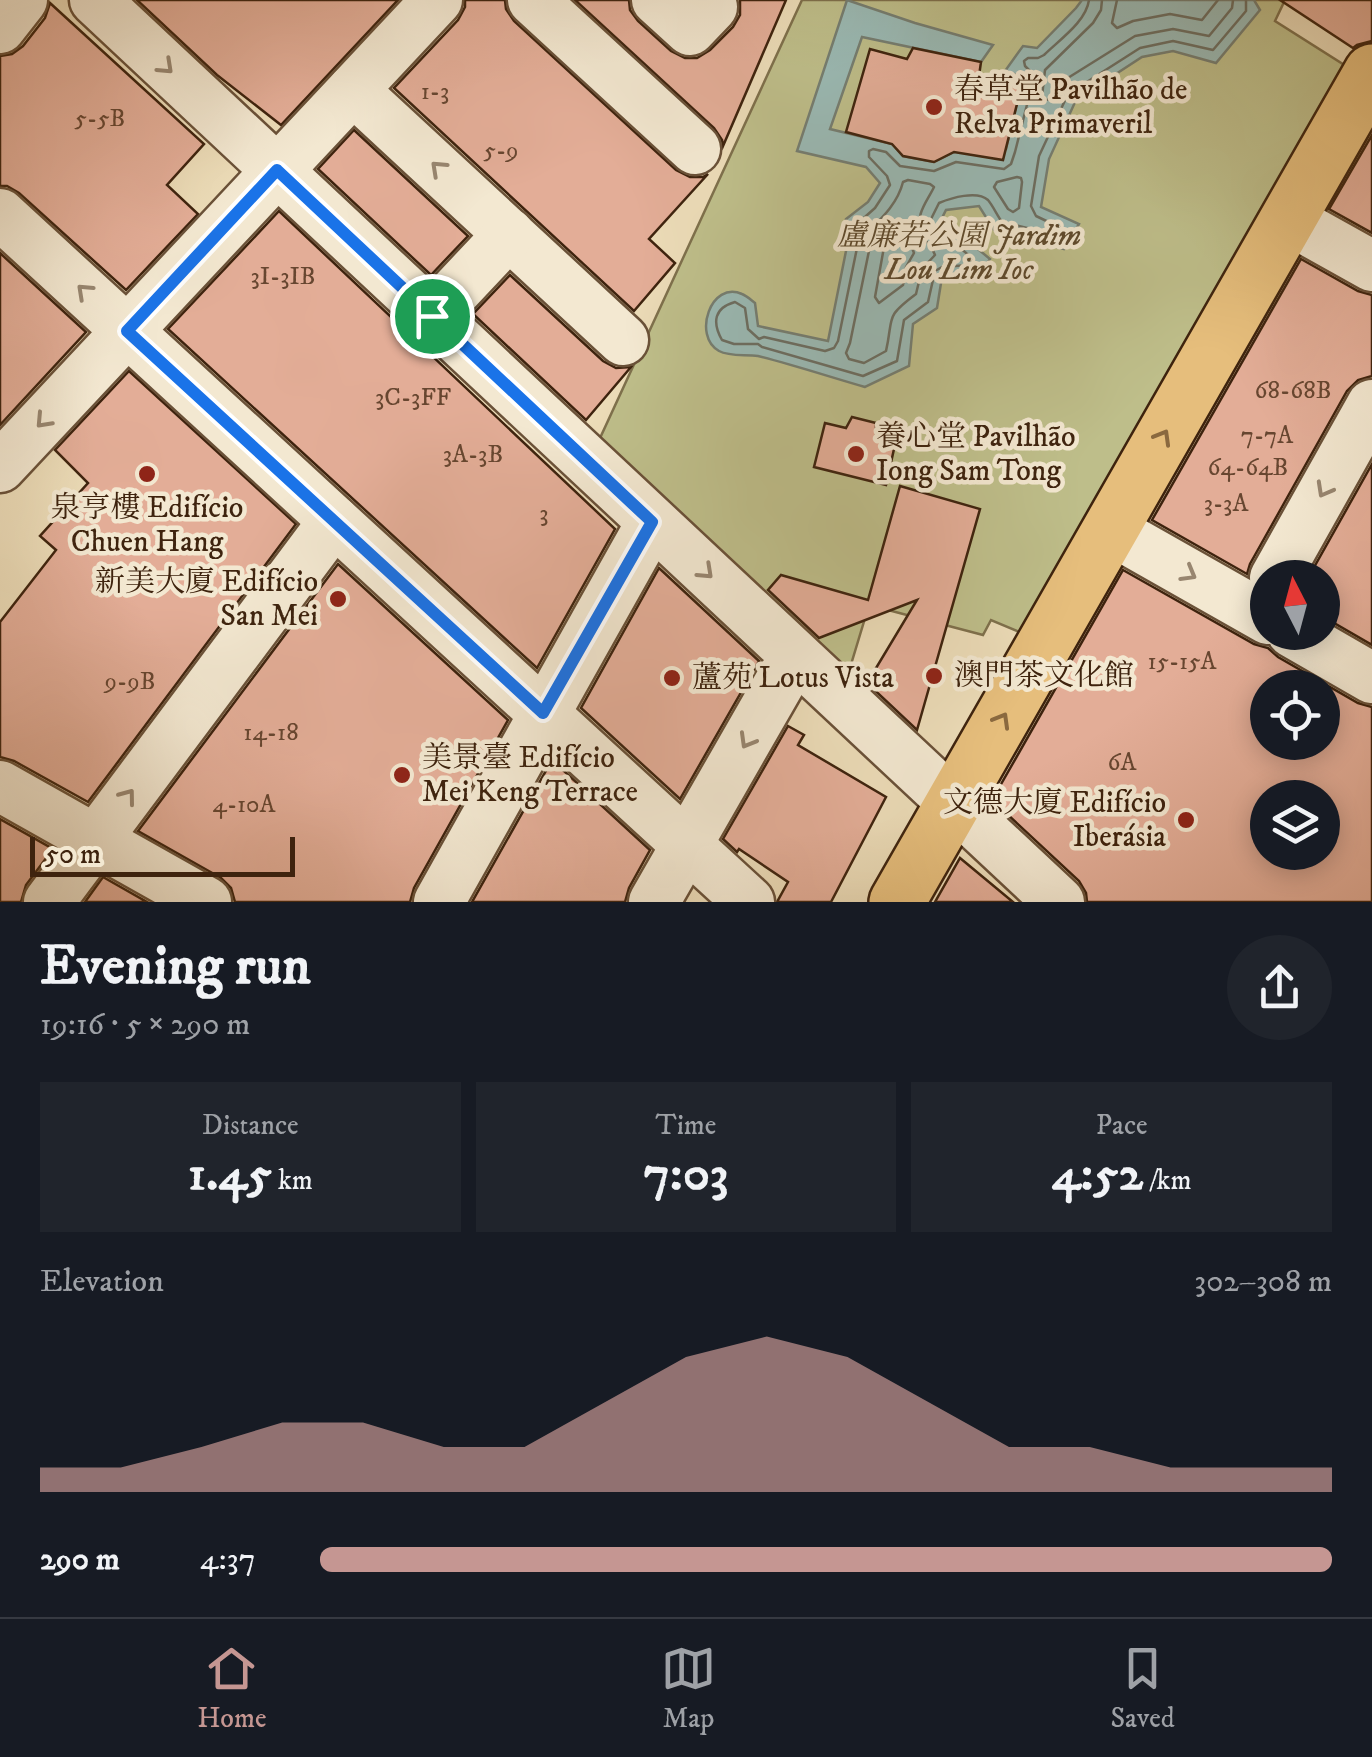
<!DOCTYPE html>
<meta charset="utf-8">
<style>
body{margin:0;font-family:"IM FELL DW Pica","Noto Serif SC",serif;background:#20242c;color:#f1f3f6;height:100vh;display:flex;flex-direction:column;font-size:38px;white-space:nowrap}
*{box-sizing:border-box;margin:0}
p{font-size:32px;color:#9ea1a6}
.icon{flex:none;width:55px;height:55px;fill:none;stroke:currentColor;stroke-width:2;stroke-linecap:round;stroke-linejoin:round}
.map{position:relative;height:902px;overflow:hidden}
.details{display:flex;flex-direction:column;background:#171b24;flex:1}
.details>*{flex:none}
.needle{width:65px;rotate:354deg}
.buttons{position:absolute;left:1250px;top:560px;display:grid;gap:20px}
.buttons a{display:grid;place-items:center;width:90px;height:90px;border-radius:50%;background:#171b24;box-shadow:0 5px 25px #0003;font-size:50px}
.scale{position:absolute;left:30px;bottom:25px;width:265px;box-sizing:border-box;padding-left:10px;border:5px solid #3e230e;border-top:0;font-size:28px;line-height:35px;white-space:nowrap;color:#3e230e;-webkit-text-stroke:8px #f3e8d1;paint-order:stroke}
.pin{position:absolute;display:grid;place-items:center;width:85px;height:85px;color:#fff;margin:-42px;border:5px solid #fff;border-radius:50%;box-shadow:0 2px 10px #0007}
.round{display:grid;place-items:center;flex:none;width:105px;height:105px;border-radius:52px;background:#20242c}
.summary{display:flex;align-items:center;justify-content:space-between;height:170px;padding:0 40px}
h1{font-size:55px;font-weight:800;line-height:75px}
.metrics{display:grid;grid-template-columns:repeat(3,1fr);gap:15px;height:170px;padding:10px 40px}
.metrics div{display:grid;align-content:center;border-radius:0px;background:#20242c;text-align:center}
.metrics b{font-size:50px;font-weight:800}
.metrics small{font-size:28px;font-weight:400}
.metrics p{font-size:28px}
.chart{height:280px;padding:20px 40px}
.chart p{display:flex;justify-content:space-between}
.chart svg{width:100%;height:180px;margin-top:10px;fill:#c59692;opacity:.7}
ul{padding:0 40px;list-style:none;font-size:32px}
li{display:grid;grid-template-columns:160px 120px 1fr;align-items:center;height:75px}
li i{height:25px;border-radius:12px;background:#c59692}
.menu{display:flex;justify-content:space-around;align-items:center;height:140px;border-top:2px solid #363941;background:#171b24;font-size:28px;color:#9ea1a6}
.menu a{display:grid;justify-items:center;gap:5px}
.menu .active{color:#c59692}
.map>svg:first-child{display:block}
.green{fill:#bebe8a;stroke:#7e704c;stroke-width:2.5}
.water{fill:#9abab5;stroke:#757e72;stroke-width:2.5}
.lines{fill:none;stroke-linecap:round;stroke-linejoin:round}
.shore{stroke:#6c6e62;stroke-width:2.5}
.building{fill:#e3ad97;stroke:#3e230e;stroke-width:2.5;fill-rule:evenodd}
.minor-casing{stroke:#6a5138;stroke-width:55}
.major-casing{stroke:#3e230e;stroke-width:60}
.minor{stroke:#f3e8d1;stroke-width:50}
.major{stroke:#e6be7c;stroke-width:55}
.oneway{stroke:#988670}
.oneway2{stroke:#8a693f}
.route-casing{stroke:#fff;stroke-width:20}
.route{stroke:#1a73e8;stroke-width:12}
.poi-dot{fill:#8f2418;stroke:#f3e8d1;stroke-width:4}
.labels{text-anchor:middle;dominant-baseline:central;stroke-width:9;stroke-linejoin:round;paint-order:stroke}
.number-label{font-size:25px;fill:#674630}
.poi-label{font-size:30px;fill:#3e230e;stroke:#f3e8d1;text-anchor:start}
.park-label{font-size:30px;font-style:italic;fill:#5e4a2d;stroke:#f3e8d1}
</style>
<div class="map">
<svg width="1372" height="902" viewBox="0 0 1372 902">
<rect width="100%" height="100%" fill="#ecdcb8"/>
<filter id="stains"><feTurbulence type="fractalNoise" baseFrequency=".002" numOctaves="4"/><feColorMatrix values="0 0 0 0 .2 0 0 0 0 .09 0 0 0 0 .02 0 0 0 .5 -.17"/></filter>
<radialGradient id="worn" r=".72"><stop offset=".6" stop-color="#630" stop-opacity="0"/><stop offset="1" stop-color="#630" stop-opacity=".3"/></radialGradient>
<polygon class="green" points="802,0 1285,0 1275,21 1349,68 1029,636 991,620 983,635 869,605 846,681 595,449"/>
<path class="water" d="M847,0L915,23L993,45L981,62L862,37L830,129L892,144L903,156L934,162L954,152L1006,149L1023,77L1005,71L1023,46L1037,48L1076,8L1082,0H1254L1260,10L1216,63L1173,51L1142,57L1076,100L1049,159L1041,207L1079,224L1064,249L994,230L979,206L946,210L941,220L949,233L961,235L990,259L981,274L942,277L937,308L913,324L909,366L865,387C830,377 794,365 758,356C746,354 730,357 719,351C692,336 711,280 742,294C747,296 751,300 755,303L758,326L828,341L848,241L846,219L868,202L880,183L866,167L797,151Z"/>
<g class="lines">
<g class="shore">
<path d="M1089,0C1086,22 1059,40 1044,55L1038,58H1028L1024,61L1025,66L1031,72L1033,81L1015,152L1011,164L1004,169L956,162L934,171L900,166L886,152L873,149L869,151V157L887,176L890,185L875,208L857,224L858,243L838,341L834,348L825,351L764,337L759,339L748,329L745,308L735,302C714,308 712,322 722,340L734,344H758L762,347L863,376L897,361L904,320L928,302L935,271L942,267L969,265L973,261C958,238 938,250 931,219L939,203C951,198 977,190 988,200C993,206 997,215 1002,222L1060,236L1063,232L1061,228L1036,216L1031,206L1039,156L1068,94L1140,48L1173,41L1213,50L1246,11V0"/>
<polyline points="1102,0 1101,10 1093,23 1045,70 1042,96 1045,100 1051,99 1063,81 1135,36 1173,29 1209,36 1232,8 1233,0"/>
<polyline points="1117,0 1112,23 1117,28 1133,21 1170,14 1202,20 1218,0"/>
<polygon points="1017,177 1021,178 1022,182 1019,208 1013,212 1008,209 994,187 997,182"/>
<path d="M908,180L930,184L934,187C927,202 914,215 922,233C925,241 932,247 935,255L922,269L916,294C884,318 894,316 886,351L864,363L849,359L846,353L850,343L870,246V230C884,216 898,202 903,182Z"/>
<polygon points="897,225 904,227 914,253 906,267 903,285 879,303 875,297 886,236"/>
</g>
</g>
<g class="building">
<polygon points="137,0 398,0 281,125 217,75"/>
<polygon points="465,0 505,0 506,9 514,21 676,170 690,177 703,177 708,174 649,239 675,263 634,311 394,88 458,20 465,7"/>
<polygon points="575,0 629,0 630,10 638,21 671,51 685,58 697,58 710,50 733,27 740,15 740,0 786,0 723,146 722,140 714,128"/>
<polygon points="1280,0 1372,0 1372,41 1357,45 1353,48"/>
<polygon points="50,3 204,144 167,185 198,214 126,290 19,193 7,186 0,186 0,56 12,54 23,46 45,18"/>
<polygon points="913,48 981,62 979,76 1021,88 1003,160 954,152 934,162 903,156 892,144 846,132 870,49 907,59"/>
<polygon points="354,130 468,236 431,275 318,169"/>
<polygon points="1372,135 1372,233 1329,209"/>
<polygon points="279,211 615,529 537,668 168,329"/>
<polygon points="0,253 86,332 0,425"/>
<polygon points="1301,259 1358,291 1372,295 1372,376 1358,380 1347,391 1250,564 1247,574 1152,520"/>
<polygon points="510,275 603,361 616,368 631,367 586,420 473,314"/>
<polygon points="129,371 296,524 88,802 14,761 0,757 0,622 56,550 40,536 88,483 55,450"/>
<polygon points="852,417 876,423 876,434 896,440 886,485 814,467 825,423 846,428"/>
<polygon points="1372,464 1372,645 1322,616 1322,578 1308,578"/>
<polygon points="900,486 980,509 917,730 867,683 917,600 819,638 768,590 781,575 868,600"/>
<polygon points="338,564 508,720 414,888 410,902 235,902 231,888 221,878 138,831"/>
<polygon points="659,568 759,661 680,799 581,708"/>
<path d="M1123,570L1254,644L1268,648L1278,657L1358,703L1372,707V902H1087L1086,893L1079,881L992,800ZM1268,688H1322V742H1268ZM1268,798H1322V852H1268Z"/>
<polygon points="788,726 804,735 798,745 886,797 831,902 777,902 788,882 739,849 737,852 723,839"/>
<polygon points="552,760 650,850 629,888 625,902 472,902"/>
<polygon points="0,819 53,849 26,885 21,902 0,902"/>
<polygon points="960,858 1013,902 935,902"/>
<polygon points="103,877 147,902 85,902"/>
</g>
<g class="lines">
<g class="minor-casing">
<g id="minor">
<polyline points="95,0 1059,902"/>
<polyline points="533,0 695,149"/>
<polyline points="657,0 690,30 712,7"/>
<polyline points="0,28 22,0"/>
<polyline points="353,90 623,340"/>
<polyline points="0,214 749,902"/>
<polyline points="1288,219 1372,266"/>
<polyline points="432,316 509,234"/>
<polyline points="0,467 437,0"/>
<polyline points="1111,530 1268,619"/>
<polyline points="1275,578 1372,405"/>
<polyline points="1292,632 1372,678"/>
<polyline points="0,786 206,902"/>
<polyline points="49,902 334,521"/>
<polyline points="439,902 652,522"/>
<polyline points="654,902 795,656"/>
</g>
</g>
<g class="major-casing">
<polyline id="major" points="897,902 1372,72"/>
</g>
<use href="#minor" class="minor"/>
<use href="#major" class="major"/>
</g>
<defs><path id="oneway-chevron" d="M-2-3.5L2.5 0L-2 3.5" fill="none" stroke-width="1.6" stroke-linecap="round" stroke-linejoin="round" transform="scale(2.5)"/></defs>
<g class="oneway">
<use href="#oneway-chevron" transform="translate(166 67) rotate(43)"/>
<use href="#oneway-chevron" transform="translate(438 168) rotate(-137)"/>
<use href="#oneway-chevron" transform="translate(84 291) rotate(-137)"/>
<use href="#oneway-chevron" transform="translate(43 421) rotate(133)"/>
<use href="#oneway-chevron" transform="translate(1324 490) rotate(119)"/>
<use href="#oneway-chevron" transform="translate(706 572) rotate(43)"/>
<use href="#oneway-chevron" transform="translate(1189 574) rotate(30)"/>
<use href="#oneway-chevron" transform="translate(747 741) rotate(120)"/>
<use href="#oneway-chevron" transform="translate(128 796) rotate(-53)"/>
</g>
<g class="oneway2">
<use href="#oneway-chevron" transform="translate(1163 437) rotate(-60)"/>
<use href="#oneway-chevron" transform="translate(1002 720) rotate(-60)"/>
</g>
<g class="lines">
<g class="route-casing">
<polygon id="route" points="277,170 652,522 543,713 127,331"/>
</g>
<use href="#route" class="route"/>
</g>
<g class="poi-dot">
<circle cx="934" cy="107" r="10"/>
<circle cx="856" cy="454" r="10"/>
<circle cx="147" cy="474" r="10"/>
<circle cx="338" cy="599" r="10"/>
<circle cx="934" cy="676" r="10"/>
<circle cx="672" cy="678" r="10"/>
<circle cx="402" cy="775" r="10"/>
<circle cx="1186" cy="820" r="10"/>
</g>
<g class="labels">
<g class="number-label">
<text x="435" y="91">1-3</text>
<text x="100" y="118">5-5B</text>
<text x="501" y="150">5-9</text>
<text x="283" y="276">3I-3IB</text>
<text x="1293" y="390">68-68B</text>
<text x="413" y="397">3C-3FF</text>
<text x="1267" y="435">7-7A</text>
<text x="473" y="454">3A-3B</text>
<text x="1248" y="467">64-64B</text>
<text x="1226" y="503">3-3A</text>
<text x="544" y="513">3</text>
<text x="1182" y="661">15-15A</text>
<text x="130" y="681">9-9B</text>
<text x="271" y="732">14-18</text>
<text x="1122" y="762">6A</text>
<text x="244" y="804">4-10A</text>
</g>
<g class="poi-label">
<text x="954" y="90">春草堂 Pavilhão de<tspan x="954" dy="34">Relva Primaveril</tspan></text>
<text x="876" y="437">養心堂 Pavilhão<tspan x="876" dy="34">Iong Sam Tong</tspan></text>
<text x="147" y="508" text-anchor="middle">泉亨樓 Edifício<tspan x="147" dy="34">Chuen Hang</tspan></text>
<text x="318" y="582" text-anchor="end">新美大廈 Edifício<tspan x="318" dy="34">San Mei</tspan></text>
<text x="954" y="676">澳門茶文化館</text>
<text x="692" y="678">蘆苑 Lotus Vista</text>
<text x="422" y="758">美景臺 Edifício<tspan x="422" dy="34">Mei Keng Terrace</tspan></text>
<text x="1166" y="803" text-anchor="end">文德大廈 Edifício<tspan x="1166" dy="34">Iberásia</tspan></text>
</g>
<g class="park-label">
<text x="959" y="236">盧廉若公園 Jardim<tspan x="959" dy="34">Lou Lim Ioc</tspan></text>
</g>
</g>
<rect width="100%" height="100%" filter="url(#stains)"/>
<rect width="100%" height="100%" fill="url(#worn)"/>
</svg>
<div class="buttons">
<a><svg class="needle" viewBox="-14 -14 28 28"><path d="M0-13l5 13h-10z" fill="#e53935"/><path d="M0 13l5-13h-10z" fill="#9ea1a6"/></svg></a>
<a><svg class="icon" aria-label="locate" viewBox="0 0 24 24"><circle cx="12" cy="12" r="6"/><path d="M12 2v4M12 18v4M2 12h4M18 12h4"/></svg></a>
<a><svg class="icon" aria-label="layers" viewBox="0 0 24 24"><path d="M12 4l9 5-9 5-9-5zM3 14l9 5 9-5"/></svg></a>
</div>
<div class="scale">50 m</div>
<div class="pin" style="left:432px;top:316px;background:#1e9e55"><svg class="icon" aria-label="arrive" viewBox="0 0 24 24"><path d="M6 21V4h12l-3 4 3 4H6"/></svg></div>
</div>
<section class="details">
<div class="summary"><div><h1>Evening run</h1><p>19:16 · 5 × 290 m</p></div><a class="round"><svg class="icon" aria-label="share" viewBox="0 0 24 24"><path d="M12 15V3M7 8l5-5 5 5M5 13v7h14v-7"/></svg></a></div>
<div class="metrics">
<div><p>Distance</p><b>1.45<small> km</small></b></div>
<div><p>Time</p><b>7:03</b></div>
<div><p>Pace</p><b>4:52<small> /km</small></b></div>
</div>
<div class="chart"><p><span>Elevation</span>302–308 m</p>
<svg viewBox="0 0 160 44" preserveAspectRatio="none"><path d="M0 44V38L10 38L20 33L30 27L40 27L50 33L60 33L70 22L80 11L90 6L100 11L110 22L120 33L130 33L140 38L150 38L160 38V44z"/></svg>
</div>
<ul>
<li><b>290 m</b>4:37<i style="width:100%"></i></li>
</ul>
</section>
<nav class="menu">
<a class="active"><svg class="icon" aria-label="home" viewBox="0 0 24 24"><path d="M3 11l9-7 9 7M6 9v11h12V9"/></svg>Home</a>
<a><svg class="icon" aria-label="map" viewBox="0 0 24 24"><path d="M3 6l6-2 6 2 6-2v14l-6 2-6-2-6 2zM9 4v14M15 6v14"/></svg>Map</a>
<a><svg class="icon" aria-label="saved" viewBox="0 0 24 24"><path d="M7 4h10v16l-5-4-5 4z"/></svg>Saved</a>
</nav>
